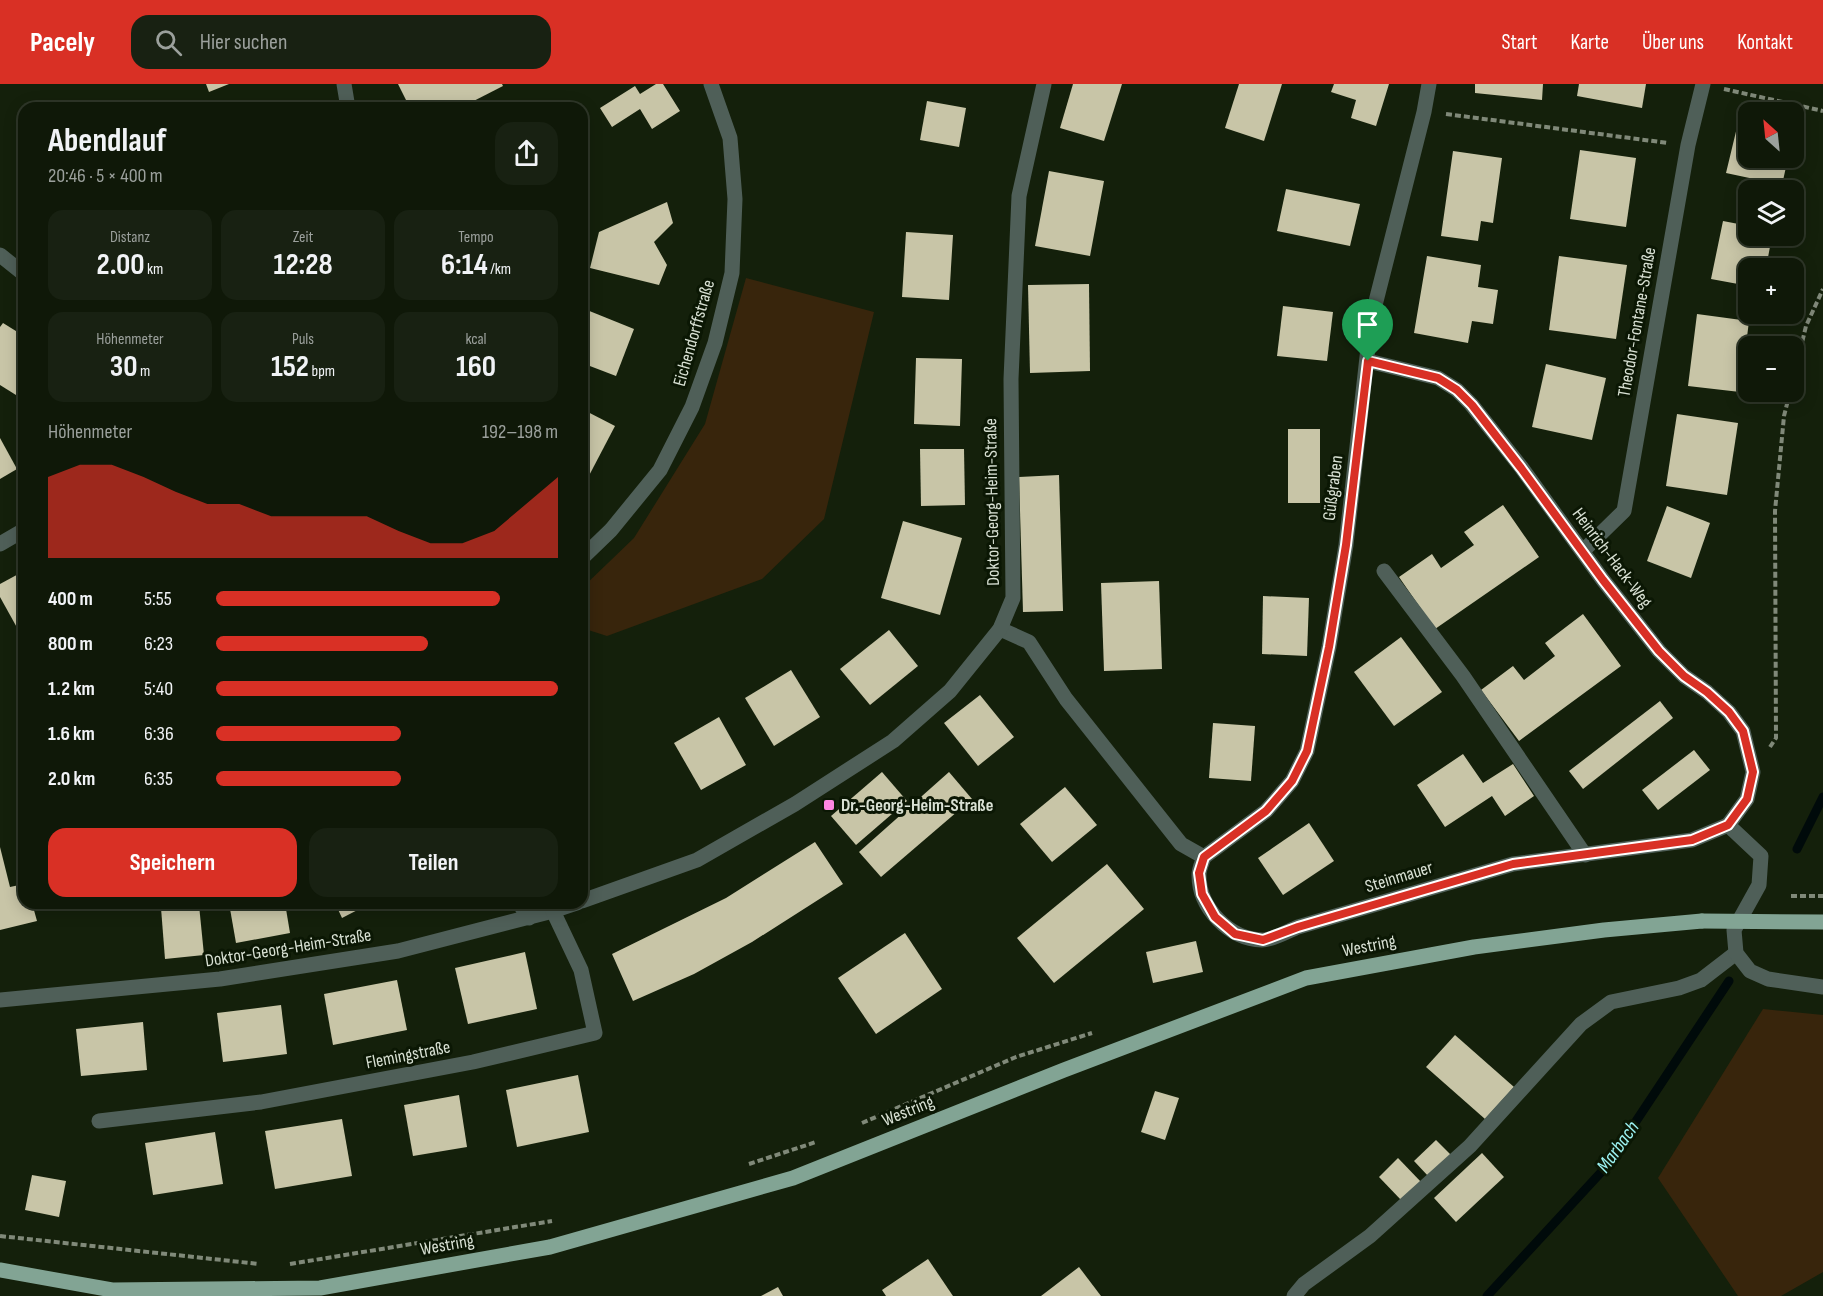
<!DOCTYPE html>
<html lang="de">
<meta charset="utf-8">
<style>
body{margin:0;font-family:"Sofia Sans Condensed",sans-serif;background:#182112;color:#f1f3f6;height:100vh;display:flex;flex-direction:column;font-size:22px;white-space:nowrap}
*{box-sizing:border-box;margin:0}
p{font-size:20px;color:#9ba09c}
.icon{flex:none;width:33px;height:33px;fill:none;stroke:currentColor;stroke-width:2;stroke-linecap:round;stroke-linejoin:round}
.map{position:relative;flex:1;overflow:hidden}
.details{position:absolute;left:18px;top:18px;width:570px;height:807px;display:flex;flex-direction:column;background:#0f1808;border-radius:18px;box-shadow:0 3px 15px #0003,0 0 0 2px #2f3729}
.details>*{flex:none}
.needle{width:39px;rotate:333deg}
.controls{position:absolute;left:1738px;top:18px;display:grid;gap:12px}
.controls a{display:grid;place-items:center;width:66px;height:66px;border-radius:12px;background:#0f1808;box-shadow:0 3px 15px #0003,0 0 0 2px #2f3729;font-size:30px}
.pin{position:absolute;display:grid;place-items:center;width:51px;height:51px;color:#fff;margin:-62px -26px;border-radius:50% 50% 50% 0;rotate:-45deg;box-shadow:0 0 6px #0007}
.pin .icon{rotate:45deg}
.round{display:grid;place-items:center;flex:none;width:63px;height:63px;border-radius:18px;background:#182112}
.overview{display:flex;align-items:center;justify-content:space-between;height:102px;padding:0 30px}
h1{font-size:33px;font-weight:700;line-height:45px}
.stats{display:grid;grid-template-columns:repeat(3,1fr);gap:9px;height:102px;padding:6px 30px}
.stats div{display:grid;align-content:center;border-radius:15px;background:#182112;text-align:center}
.stats b{font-size:30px;font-weight:700}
.stats small{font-size:16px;font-weight:400}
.stats p{font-size:16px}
.chart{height:168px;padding:12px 30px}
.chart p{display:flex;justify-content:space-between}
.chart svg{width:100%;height:108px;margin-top:6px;fill:#d93025;opacity:.7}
.action{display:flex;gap:12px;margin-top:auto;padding:12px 30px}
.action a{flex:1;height:69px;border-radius:18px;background:#d93025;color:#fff;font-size:24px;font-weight:700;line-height:69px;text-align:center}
.action a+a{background:#182112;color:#f1f3f6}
ul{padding:0 30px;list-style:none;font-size:20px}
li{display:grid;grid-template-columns:96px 72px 1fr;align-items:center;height:45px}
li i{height:15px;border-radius:8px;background:#d93025}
header{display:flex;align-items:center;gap:36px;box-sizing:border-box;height:84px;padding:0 30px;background:#d93025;color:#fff}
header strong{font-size:28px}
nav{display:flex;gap:33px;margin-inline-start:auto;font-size:21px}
.search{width:420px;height:54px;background:#182112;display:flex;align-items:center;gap:15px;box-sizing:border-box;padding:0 21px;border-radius:18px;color:#9ba09c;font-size:22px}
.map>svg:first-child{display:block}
.green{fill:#38250c}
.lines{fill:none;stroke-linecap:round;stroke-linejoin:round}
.stream{stroke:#000a0a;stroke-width:9}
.building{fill:#c8c5a7}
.path{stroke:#808979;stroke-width:4;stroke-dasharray:6 3;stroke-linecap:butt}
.service{stroke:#4f5f58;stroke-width:15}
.minor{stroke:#4f5f58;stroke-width:15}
.primary{stroke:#82a494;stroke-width:15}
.path-bridge{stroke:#808979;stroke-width:4;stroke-dasharray:6 3;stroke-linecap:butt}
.primary-bridge{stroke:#82a494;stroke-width:15}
.route-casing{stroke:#fff;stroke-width:12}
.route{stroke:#d93025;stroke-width:8}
.poi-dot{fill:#fe85e0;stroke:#0b1704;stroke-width:2}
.labels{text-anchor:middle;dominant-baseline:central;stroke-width:6;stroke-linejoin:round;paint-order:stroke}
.street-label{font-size:18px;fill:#d9e1d4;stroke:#0b1704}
.poi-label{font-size:18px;font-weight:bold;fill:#d9e1d4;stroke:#0b1704;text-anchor:start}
.water-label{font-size:20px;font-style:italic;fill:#9cf2f2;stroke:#0b1704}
</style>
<header>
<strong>Pacely</strong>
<div class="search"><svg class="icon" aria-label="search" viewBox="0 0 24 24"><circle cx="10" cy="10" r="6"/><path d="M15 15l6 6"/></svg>Hier suchen</div>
<nav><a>Start</a><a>Karte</a><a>Über uns</a><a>Kontakt</a></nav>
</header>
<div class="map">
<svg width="1823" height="1212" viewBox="0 0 1823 1212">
<rect width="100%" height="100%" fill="#14200b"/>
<g class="green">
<polygon points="746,194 874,228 824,435 762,495 607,552 582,544 582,504 634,454 705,340"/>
<polygon points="1763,925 1823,931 1823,1188 1781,1212 1738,1212 1658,1094"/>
</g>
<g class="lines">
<g class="stream">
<polyline points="1797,765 1823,713"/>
<polyline points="1487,1212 1605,1084 1729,897"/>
</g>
</g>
<g class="building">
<polygon points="206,0 229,0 209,8"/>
<polygon points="398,0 502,0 503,2 460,24 410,24"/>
<polygon points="656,0 663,0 680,27 652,45 640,25 612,43 600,24 635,2 640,10"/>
<polygon points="1073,0 1122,0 1104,57 1060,44"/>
<polygon points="1239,0 1282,0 1264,57 1225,44"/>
<polygon points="1334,0 1389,0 1376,42 1351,34 1356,16 1331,8"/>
<polygon points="1475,0 1543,0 1542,16 1475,9"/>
<polygon points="1579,0 1646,0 1642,24 1577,12"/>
<polygon points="927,17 966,24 959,63 920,56"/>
<polygon points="1739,35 1749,38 1749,74 1788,74 1782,101 1726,89"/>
<polygon points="1580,66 1636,74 1626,143 1570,135"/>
<polygon points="1453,67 1502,74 1493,139 1481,137 1478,157 1441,152"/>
<polygon points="1049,87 1104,97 1090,172 1035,162"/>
<polygon points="1286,105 1360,120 1350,162 1277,147"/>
<polygon points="667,118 673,139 654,158 667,181 659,201 590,184 599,148"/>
<polygon points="1723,137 1749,142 1749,152 1772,152 1766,184 1749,184 1749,202 1711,195"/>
<polygon points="906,148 953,151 949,216 902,213"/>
<polygon points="1427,172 1481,181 1478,203 1498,206 1493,240 1472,237 1468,259 1414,249"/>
<polygon points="1559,172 1627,181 1616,255 1549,246"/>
<polygon points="1089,200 1090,287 1030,289 1028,201"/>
<polygon points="1283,222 1333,228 1327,277 1277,272"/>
<polygon points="582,224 634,245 616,292 582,279"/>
<polygon points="1697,230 1749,237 1740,308 1688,302"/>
<polygon points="3,239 24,252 24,316 0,301 0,243"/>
<polygon points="916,274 962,275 960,342 914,340"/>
<polygon points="1546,280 1606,294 1592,356 1532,343"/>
<polygon points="582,325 615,342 582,405"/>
<polygon points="1677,330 1738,339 1727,411 1666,402"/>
<rect x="1288" y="345" width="32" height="74"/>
<polygon points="0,354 17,385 0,395"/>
<polygon points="920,365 964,365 965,421 921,422"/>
<polygon points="1059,391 1063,527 1023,528 1019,393"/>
<polygon points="1503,421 1539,473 1435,545 1399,493 1432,470 1441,484 1474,461 1464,448"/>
<polygon points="1667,422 1710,439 1691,494 1647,477"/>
<polygon points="903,437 962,454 940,531 881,514"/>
<polygon points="24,487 24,547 20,549 0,513 0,500"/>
<polygon points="1159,497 1162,585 1104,587 1101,499"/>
<polygon points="1263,512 1309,514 1307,572 1262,570"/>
<polygon points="1583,530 1621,582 1519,657 1481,606 1513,582 1524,596 1555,572 1545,559"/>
<polygon points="889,546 918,582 870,621 840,585"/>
<polygon points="1401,553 1442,608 1394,642 1354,588"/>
<polygon points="791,586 820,633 774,662 745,614"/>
<polygon points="980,611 1014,653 978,682 944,639"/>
<polygon points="1660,617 1673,634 1583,705 1569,687"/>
<polygon points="719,633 746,681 701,706 674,659"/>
<polygon points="1213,639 1255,642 1251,697 1209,694"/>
<polygon points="1694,666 1710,686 1658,726 1642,706"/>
<polygon points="1463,670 1483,699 1513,680 1534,712 1505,732 1492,712 1445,743 1417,701"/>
<polygon points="882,688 907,717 856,761 831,732"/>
<polygon points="949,688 972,715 881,793 859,768"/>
<polygon points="1065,703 1097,741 1052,778 1020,740"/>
<polygon points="1309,739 1334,777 1283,811 1258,774"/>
<polygon points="815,758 843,800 752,858 694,890 633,917 612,870 726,814"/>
<polygon points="0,763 10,803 24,800 24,819 32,819 37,837 0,846"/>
<polygon points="1107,780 1144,825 1054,899 1017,854"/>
<polygon points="229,819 285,819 290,849 236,859"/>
<polygon points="335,819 371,819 342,834"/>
<polygon points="199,821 204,871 165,875 161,824"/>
<polygon points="905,849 942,905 876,950 838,894"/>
<polygon points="1196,857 1203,888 1153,899 1146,868"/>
<polygon points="525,868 537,925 468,940 455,884"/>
<polygon points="397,896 407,946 333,961 324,910"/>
<polygon points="281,921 287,970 223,978 217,929"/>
<polygon points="143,938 147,986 81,992 76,945"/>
<polygon points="1455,951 1514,1003 1485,1035 1426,983"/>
<polygon points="578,991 589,1048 517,1063 506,1006"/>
<polygon points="1155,1007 1179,1014 1165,1056 1141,1048"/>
<polygon points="459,1011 467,1063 413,1072 404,1021"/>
<polygon points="342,1035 352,1092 275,1105 265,1047"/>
<polygon points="215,1048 223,1100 153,1111 145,1059"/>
<polygon points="1436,1056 1452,1072 1429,1093 1414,1077"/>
<polygon points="1482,1069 1504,1093 1456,1138 1434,1114"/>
<polygon points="1398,1074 1422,1099 1402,1117 1379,1093"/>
<polygon points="32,1091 66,1097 59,1133 25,1126"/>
<polygon points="928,1175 953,1212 886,1212 882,1206"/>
<polygon points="1079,1183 1101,1212 1041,1212"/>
<polygon points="778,1203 783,1212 761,1212"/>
</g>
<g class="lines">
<g class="path">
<polyline points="1724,5 1823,27"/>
<polyline points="1446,30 1668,59"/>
<polyline points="1794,292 1806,242 1823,205"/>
<polyline points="1770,663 1776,654 1775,427 1784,332 1790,308"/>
<polyline points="862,1039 1016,973 1092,949"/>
<polyline points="749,1080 816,1058"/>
<polyline points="0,1152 259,1180"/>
<polyline points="290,1180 552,1137"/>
</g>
<g class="service">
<polyline points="1384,487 1463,592 1585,771"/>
<polyline points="1294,1212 1304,1200 1370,1152 1470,1062 1581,940 1611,918 1679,904 1701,896 1736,869"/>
</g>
<g class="minor">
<polyline points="344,0 348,24"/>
<polyline points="0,171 24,190"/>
<polyline points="1368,277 1438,294 1457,306 1471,320 1521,383 1603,496 1659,567 1684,592 1707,608 1729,628 1743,647 1753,688 1747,715 1728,741"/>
<polyline points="0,460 24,446"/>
<polyline points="1583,467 1624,427 1688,61 1703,0"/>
<polyline points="582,474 611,446 660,386 692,323 715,259 732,189 735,115 730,54 711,0"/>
<path d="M1000,545L1029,558L1066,615L1181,760L1204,773C1202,779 1199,785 1199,791C1199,824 1229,855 1262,856C1273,856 1288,847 1298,843L1513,780L1692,756L1728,741"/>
<polyline points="1728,741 1761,772 1759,801 1734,846 1736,869 1750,887 1768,895 1823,903"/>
<polyline points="1204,773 1266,727 1292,697 1307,667 1329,563 1346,461 1371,237 1424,28 1429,0"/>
<polyline points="582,817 697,776 795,720 893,657 950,607 1000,545 1013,514 1011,295 1019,112 1044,0"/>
<polyline points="519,819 529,834"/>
<polyline points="0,916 220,895 398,867 553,827 577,819"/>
<polyline points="99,1037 261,1018 473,978 595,949 581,886 553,827"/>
</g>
<polyline class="primary" points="0,1186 112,1206 320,1204 550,1163 793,1094 1064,986 1306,894 1474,863 1604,846 1702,837"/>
<polyline class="path-bridge" points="1791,812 1823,812"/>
<polyline class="primary-bridge" points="1702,837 1823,838"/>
</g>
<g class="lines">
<g class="route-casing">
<polygon id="route" points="1368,277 1438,294 1457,306 1472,321 1521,384 1603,496 1659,567 1684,592 1707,608 1729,628 1743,647 1753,688 1747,715 1728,741 1692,756 1513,780 1298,843 1263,856 1235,850 1215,833 1202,810 1199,789 1204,773 1266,727 1292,697 1307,667 1329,563 1346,461"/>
</g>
<use href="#route" class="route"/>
</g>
<rect class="poi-dot" x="823" y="715" width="12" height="12" rx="3"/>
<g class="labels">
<g class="street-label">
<text transform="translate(1637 238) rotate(-80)">Theodor-Fontane-Straße</text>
<text transform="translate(694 249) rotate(-74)">Eichendorffstraße</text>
<text transform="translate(1333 404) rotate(-83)">Güßgraben</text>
<text transform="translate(992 418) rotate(-91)">Doktor-Georg-Heim-Straße</text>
<text transform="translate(1612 474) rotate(53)">Heinrich-Hack-Weg</text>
<text transform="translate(1399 793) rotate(-17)">Steinmauer</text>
<text transform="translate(1369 862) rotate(-11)">Westring</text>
<text transform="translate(288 864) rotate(-9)">Doktor-Georg-Heim-Straße</text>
<text transform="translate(408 971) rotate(-11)">Flemingstraße</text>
<text transform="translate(908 1027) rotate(-22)">Westring</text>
<text transform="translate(447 1161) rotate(-10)">Westring</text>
</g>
<g class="poi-label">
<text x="841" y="721">Dr.-Georg-Heim-Straße</text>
</g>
<g class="water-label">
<text transform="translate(1618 1063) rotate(-55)">Marbach</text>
</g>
</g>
</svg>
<div class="controls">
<a><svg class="needle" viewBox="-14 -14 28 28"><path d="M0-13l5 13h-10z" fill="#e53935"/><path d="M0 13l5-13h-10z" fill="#9ba09c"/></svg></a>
<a><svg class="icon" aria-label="layers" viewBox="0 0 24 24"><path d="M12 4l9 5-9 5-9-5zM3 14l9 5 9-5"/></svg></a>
<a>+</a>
<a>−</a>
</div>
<div class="pin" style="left:1368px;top:277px;background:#1e9e55"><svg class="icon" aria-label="arrive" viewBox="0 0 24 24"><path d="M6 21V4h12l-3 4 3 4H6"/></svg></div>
<section class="details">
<div class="overview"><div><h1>Abendlauf</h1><p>20:46 · 5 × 400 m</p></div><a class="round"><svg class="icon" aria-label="share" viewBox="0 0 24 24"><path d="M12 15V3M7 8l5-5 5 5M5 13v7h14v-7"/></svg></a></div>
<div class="stats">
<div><p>Distanz</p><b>2.00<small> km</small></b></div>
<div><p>Zeit</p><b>12:28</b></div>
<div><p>Tempo</p><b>6:14<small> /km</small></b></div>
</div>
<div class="stats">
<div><p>Höhenmeter</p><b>30<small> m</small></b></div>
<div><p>Puls</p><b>152<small> bpm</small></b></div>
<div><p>kcal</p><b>160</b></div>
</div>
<div class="chart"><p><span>Höhenmeter</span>192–198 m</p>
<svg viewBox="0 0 160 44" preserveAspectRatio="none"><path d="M0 44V11L10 6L20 6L30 11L40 17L50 22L60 22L70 27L80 27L90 27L100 27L110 33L120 38L130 38L140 33L150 22L160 11V44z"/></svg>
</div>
<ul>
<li><b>400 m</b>5:55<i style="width:83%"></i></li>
<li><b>800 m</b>6:23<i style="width:62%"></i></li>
<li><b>1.2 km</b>5:40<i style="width:100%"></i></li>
<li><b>1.6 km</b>6:36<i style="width:54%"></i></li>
<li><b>2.0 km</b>6:35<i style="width:54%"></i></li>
</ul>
<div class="action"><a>Speichern</a><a>Teilen</a></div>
</section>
</div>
